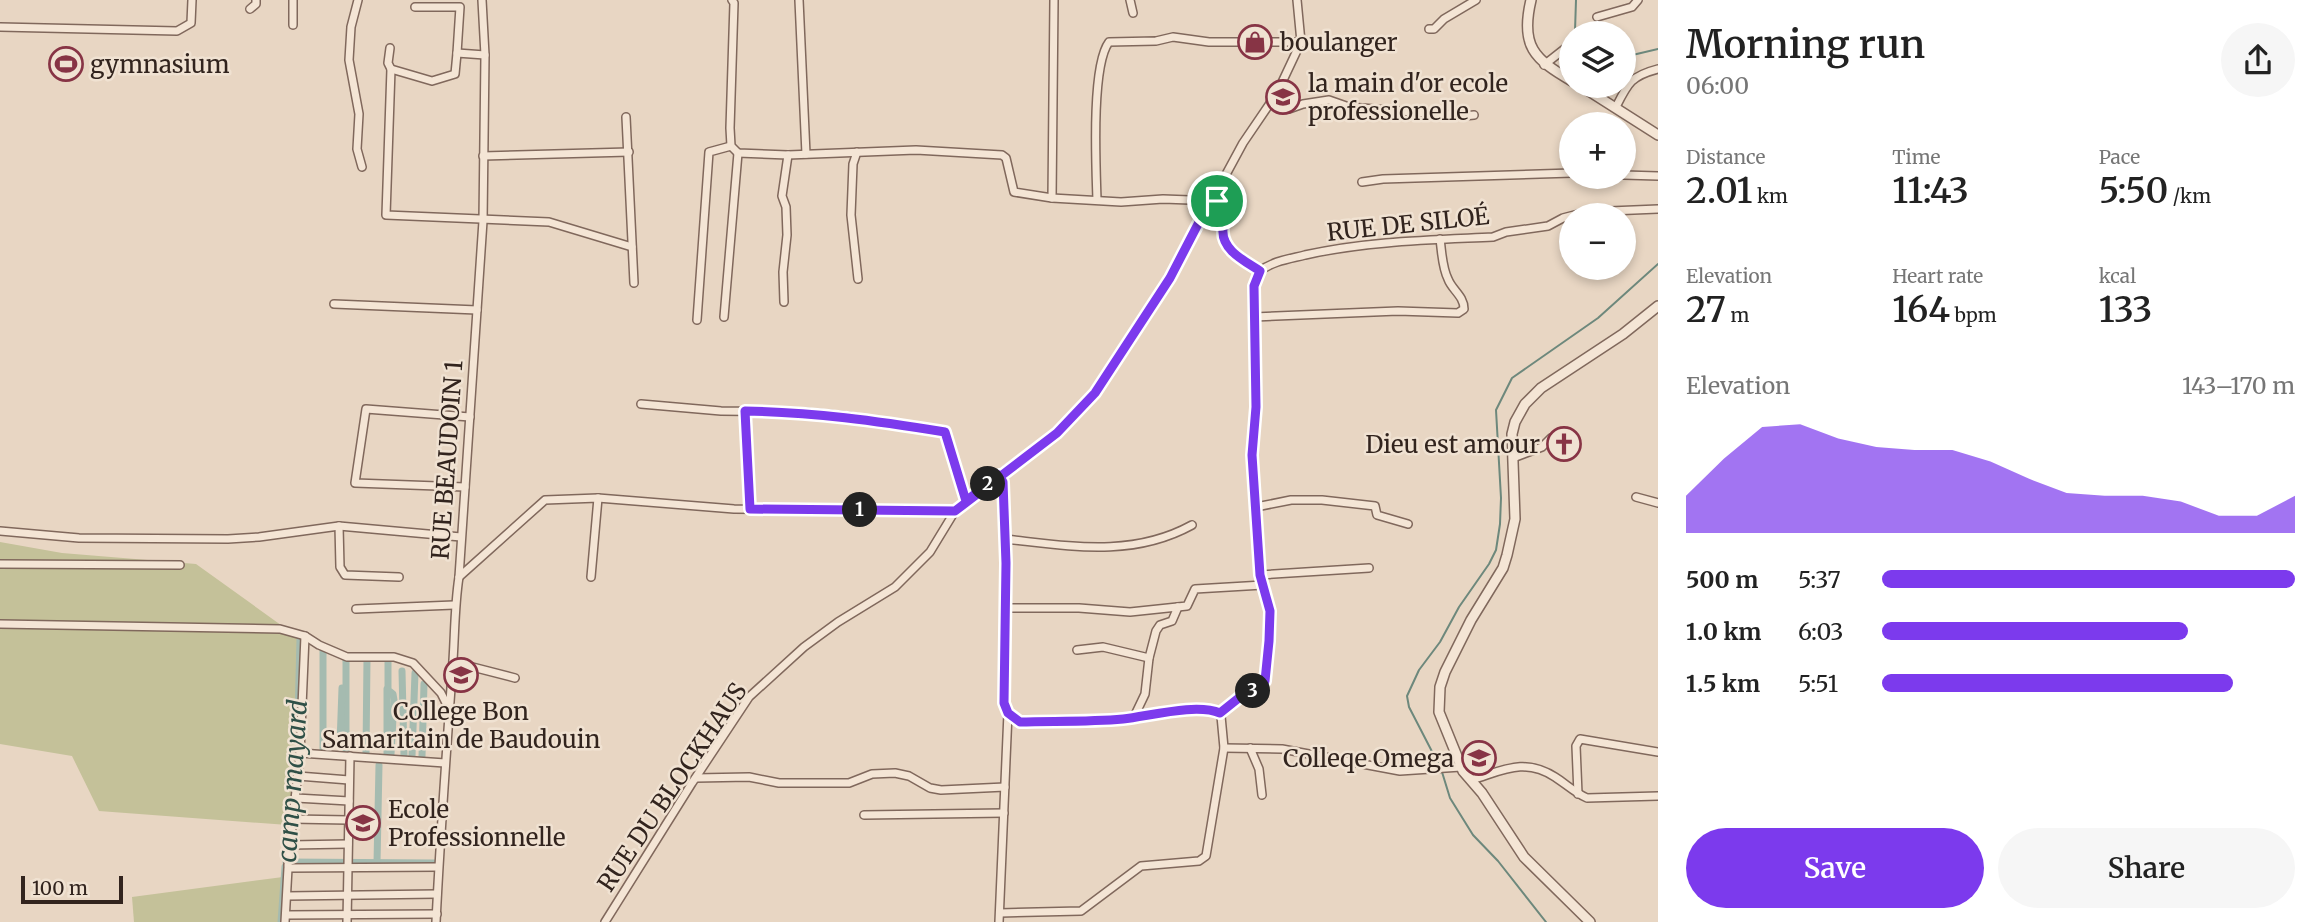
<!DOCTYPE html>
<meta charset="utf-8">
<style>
body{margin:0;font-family:Merriweather,serif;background:#f6f6f6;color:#222;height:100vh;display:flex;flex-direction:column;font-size:26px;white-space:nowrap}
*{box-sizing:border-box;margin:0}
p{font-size:23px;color:#767676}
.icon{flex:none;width:38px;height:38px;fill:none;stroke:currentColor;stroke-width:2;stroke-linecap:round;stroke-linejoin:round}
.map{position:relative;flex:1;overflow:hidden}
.sheet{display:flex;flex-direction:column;background:#fff;width:665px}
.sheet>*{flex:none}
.tools{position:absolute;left:1559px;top:21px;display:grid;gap:14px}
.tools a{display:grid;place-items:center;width:77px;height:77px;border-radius:50%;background:#fff;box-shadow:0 4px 10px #0003;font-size:35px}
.scale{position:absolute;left:21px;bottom:18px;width:102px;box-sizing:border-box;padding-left:7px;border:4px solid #32241e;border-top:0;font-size:19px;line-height:24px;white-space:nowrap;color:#32241e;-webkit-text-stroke:5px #f0e2d2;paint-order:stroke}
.pin{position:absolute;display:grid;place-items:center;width:60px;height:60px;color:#fff;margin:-30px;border:4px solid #fff;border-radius:50%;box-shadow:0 2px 7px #0007}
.km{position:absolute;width:35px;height:35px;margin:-18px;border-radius:50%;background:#222;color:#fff;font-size:19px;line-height:35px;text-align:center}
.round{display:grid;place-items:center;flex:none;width:74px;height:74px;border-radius:37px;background:#f6f6f6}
.head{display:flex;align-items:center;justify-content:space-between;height:119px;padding:0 28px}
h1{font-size:38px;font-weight:600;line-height:52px}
.figures{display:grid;grid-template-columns:repeat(3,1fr);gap:10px;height:119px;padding:7px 28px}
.figures div{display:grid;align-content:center}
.figures b{font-size:35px;font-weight:600}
.figures small{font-size:19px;font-weight:400}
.figures p{font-size:19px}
.chart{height:196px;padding:14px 28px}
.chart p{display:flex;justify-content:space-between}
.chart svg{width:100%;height:126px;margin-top:7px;fill:#7c3aed;opacity:.7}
.action{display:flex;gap:14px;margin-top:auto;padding:14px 28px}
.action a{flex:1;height:80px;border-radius:42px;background:#7c3aed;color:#fff;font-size:28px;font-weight:600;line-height:80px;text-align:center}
.action a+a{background:#f6f6f6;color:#222}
ul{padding:0 28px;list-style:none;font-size:23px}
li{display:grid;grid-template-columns:112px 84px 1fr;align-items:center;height:52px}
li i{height:18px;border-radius:9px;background:#7c3aed}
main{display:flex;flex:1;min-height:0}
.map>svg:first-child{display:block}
.green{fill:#c4c199}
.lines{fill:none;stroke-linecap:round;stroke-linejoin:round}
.stream{stroke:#6d887c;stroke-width:2}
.canal{stroke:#a5bbb0;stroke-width:7}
.minor-casing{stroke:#80685c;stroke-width:10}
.tertiary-casing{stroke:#80685c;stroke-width:12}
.minor{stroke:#f4e5d5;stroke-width:7}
.tertiary{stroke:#f4e5d5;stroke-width:9}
.route-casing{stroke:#fff;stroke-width:14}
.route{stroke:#7c3aed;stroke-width:9}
.labels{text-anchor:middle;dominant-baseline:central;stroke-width:5;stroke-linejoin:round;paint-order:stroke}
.poi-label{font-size:24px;fill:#32241e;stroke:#f0e2d2;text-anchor:start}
.street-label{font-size:24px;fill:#32241e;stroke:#f0e2d2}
.water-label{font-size:26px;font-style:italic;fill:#2f5047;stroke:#f0e2d2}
</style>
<main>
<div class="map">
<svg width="1658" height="922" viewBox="0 0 1658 922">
<rect width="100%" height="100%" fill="#e8d6c3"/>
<g class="green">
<polygon points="0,542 62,553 196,564 299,638 296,753 288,825 99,811 72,756 0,744"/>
<polygon points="283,877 282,922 134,922 132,897"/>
</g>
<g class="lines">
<g class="stream">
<polyline points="1575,31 1576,0"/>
<polyline points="1624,57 1658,49"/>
<polyline points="1440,767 1409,707 1407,696 1419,670 1440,642 1459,607 1489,564 1496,550 1500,524 1501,498 1496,410 1512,378 1598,318 1658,264"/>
<polyline points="1442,772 1450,798 1473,835 1498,861 1546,922"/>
</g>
<g class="canal">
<polyline points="388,658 388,690 393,694 394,700 391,754"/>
<polyline points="346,659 346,752"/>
<polyline points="402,671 404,755"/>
<polyline points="387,689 387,754"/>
<polyline points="298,719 300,639"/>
<polyline points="340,744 342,688"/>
<polyline points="323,751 323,651"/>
<polyline points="366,753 367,658"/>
<polyline points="412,756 415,673"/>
<polyline points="422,756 424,684"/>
<polyline points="287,841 292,801"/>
<polyline points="286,862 436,863"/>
<polyline points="377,863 379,765"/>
<polyline points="281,922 285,867"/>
</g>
<g class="minor-casing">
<g id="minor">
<polyline points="293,0 293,25"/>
<polyline points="358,0 351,27 349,60 359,114 357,149 362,167"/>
<path d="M732,0L734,3L730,128L731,146L738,153L788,155L916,150L1002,155L1006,158L1014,192L1052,198L1121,202L1163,199L1217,201L1225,206C1226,216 1224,220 1223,229C1221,250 1245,261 1260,271"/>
<polyline points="799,0 806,154"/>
<polyline points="1130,0 1133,13"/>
<polyline points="415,7 460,7 457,53"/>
<polyline points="250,9 256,4 256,0"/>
<polyline points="1597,17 1632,7 1638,0"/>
<polyline points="0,27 177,31 191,23 192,0"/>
<polyline points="1429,29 1434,29 1444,19 1476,0"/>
<polyline points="390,48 388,63 391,69 432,81 455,74 457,53 485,55"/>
<polyline points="1544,65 1572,43"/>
<polyline points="391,69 386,215 549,222 632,247"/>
<polyline points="1273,99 1289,109 1303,104 1329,100 1349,107 1464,116 1474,115"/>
<path d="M1616,107C1628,83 1631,76 1658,69"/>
<polyline points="626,117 634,283"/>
<polyline points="857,152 853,164 851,215 858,279"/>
<polyline points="483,156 629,152"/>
<polyline points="1624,175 1658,176"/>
<polyline points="1362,182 1383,179 1572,173"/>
<polyline points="1052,198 1054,0"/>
<path d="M1097,200C1096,167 1091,66 1109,42L1156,41L1173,37L1209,42H1301"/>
<path d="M1260,271C1273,261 1289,259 1305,255C1367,241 1430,240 1493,237L1506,232L1548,226L1563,218L1586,212L1658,209"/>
<polyline points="784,302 783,272 787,235 786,207 782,196 788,155"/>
<polyline points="334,304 477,310"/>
<polyline points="724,317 738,153"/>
<path d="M1254,317L1398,311L1458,313L1464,309C1464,296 1452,290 1448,279C1442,267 1442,253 1440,239"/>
<polyline points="697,320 709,152 731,146"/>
<polyline points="641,404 721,411 800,412 846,416 945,432 966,501"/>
<polyline points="745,411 750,509"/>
<polyline points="1513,458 1542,447 1551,438"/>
<polyline points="999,475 1003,482 1006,563 1004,703 1008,713 1020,721 1121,719 1185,710 1213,711 1221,716 1224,748 1206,856 1199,861 1141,866 1081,911 1000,913"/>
<polyline points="465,487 355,483 366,409 470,417"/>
<polyline points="1636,497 1658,503"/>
<polyline points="1256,507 1291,500 1322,500 1375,506 1377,515 1408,524"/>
<polyline points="339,526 340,567 345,575 399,577"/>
<polyline points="0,531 79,538 228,539 259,537 339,526 461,537"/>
<path d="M1005,539C1070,546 1132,558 1192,525"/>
<polyline points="0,564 180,565"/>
<polyline points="1260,575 1369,568"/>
<polyline points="459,577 545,500 598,498 734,509 955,511"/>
<polyline points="591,577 598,498"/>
<polyline points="1005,608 1079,608 1130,612 1187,606 1195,589 1263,585"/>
<polyline points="356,609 454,605"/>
<polyline points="0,624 280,629 305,636 319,645 347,657 394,657 413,663 441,693 449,709"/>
<polyline points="1077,650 1103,647 1149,658"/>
<polyline points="453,662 515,678"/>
<polyline points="1220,713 1240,697 1260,687 1265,681 1269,641 1270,611 1260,575 1252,455 1256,407 1254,286 1260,271"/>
<polyline points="1134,717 1145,694 1149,658 1156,631 1160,625 1172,621 1178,607"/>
<polyline points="1224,748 1282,749 1400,771 1461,767"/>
<polyline points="1250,748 1259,769 1262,795"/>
<polyline points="300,753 445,763"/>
<polyline points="298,776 349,780"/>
<polyline points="696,778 749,777 779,783 849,783 872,774 895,773 909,776 930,788 941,790 1005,787"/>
<path d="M1471,780C1502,771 1524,757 1555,777C1566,784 1575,793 1587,798L1658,796"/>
<polyline points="1578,794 1576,746 1580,739 1658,752"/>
<polyline points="296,798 349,801"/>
<polyline points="864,815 1004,813"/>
<polyline points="292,819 348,820"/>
<polyline points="290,845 348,844"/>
<polyline points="288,865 300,753 305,636"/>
<polyline points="287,896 437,894"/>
<polyline points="286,915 437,914"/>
<polyline points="285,922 288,868 438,867"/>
<polyline points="347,922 350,756"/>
<path d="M436,922C440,839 446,757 452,674C455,641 454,609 459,577L483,221L485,55L482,0"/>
<polyline points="605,922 692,783 749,697 804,647 838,622 895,587 930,552 955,511 999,475 1057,433 1095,393 1170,278 1243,143 1277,93 1301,42 1297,0"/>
<polyline points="999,922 1008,713"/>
</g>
</g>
<g class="tertiary-casing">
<g id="tertiary">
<path d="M1531,0C1520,46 1534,59 1572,81"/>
<polyline points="1581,86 1658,135"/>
<polyline points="1590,922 1524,857 1482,793 1463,771 1439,712 1440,687 1445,672 1471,620 1503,568 1507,555 1515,519 1512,434 1515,422 1525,404 1541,388 1623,334 1658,306"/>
</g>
</g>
<use href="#minor" class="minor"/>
<use href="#tertiary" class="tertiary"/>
</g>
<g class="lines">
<g class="route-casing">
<path id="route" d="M1217,201H1210L1170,278L1095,393L1057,433L955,511L750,509L745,411C813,412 877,421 945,432L966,501L999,475L1003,482L1006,563L1004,703L1008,713L1020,722C1054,721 1090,722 1123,719C1150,716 1196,703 1220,713L1240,697L1260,687L1265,681L1269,641L1270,611L1260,575L1252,455L1256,407L1254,286L1260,271C1245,261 1221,250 1223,229C1224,220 1227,216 1224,206L1217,201"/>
</g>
<use href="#route" class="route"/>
</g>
<defs>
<g id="shop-ring" transform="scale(1.75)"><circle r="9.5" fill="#f0e2d2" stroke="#873445" stroke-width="1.5"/><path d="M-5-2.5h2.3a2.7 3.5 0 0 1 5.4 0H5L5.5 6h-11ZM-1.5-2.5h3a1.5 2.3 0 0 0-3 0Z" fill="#873445"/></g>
<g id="stadium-ring" transform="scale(1.75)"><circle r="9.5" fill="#f0e2d2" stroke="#873445" stroke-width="1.5"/><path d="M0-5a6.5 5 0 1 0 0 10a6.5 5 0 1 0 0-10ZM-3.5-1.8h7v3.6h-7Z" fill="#873445"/></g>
<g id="university-ring" transform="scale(1.75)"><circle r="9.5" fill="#f0e2d2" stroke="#873445" stroke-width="1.5"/><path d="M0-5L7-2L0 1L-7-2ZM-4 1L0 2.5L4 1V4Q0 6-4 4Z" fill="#873445"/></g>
<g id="church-ring" transform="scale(1.75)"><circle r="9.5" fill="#f0e2d2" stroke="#873445" stroke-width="1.5"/><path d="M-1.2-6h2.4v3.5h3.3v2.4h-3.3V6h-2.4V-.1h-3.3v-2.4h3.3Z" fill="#873445"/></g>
<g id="school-ring" transform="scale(1.75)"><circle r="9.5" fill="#f0e2d2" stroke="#873445" stroke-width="1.5"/><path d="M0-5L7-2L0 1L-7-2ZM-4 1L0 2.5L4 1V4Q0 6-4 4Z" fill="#873445"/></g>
</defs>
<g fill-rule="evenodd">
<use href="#shop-ring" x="1255" y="42"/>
<use href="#stadium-ring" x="66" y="64"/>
<use href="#university-ring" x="1283" y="97"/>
<use href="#church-ring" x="1564" y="444"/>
<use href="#school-ring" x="461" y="675"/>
<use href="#school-ring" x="1479" y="758"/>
<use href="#university-ring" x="363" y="823"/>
</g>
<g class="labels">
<g class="poi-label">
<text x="1280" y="42">boulanger</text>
<text x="90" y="64">gymnasium</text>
<text x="1308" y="83">la main d'or ecole<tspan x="1308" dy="28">professionelle</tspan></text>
<text x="1540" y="444" text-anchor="end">Dieu est amour</text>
<text x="461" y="711" text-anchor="middle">College Bon<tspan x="461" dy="28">Samaritain de Baudouin</tspan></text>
<text x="1454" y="758" text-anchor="end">Colleqe Omega</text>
<text x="388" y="809">Ecole<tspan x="388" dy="28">Professionnelle</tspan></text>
</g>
<g class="street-label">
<text transform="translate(1408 224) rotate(-6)">RUE DE SILOÉ</text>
<text transform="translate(447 460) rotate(-86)">RUE BEAUDOIN 1</text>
<text transform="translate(672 787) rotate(-56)">RUE DU BLOCKHAUS</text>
</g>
<g class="water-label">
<text transform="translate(292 781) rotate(-86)">camp mayard</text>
</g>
</g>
</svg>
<div class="tools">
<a><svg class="icon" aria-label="layers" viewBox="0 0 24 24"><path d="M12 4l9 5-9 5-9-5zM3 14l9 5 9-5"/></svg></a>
<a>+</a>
<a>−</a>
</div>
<div class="scale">100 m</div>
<div class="pin" style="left:1217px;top:201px;background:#1e9e55"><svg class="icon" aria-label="arrive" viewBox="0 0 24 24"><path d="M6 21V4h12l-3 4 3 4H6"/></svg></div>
<b class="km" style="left:860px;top:510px">1</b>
<b class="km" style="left:988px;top:484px">2</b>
<b class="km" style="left:1253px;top:691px">3</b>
</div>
<section class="sheet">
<div class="head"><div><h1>Morning run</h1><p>06:00</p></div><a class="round"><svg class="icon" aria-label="share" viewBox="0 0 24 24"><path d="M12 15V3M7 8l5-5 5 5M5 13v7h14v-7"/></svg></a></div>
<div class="figures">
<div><p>Distance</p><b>2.01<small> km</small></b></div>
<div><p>Time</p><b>11:43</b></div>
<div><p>Pace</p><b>5:50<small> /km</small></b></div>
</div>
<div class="figures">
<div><p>Elevation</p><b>27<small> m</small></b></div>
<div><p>Heart rate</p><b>164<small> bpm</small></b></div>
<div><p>kcal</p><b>133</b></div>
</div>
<div class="chart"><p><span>Elevation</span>143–170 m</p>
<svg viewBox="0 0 160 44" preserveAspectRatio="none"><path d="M0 44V31L10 18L20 7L30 6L40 11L50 14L60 15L70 15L80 19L90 25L100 30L110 31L120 31L130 33L140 38L150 38L160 31V44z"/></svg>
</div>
<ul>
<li><b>500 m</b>5:37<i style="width:100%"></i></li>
<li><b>1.0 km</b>6:03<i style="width:74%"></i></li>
<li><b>1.5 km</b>5:51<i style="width:85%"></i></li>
</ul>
<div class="action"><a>Save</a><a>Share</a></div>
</section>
</main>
